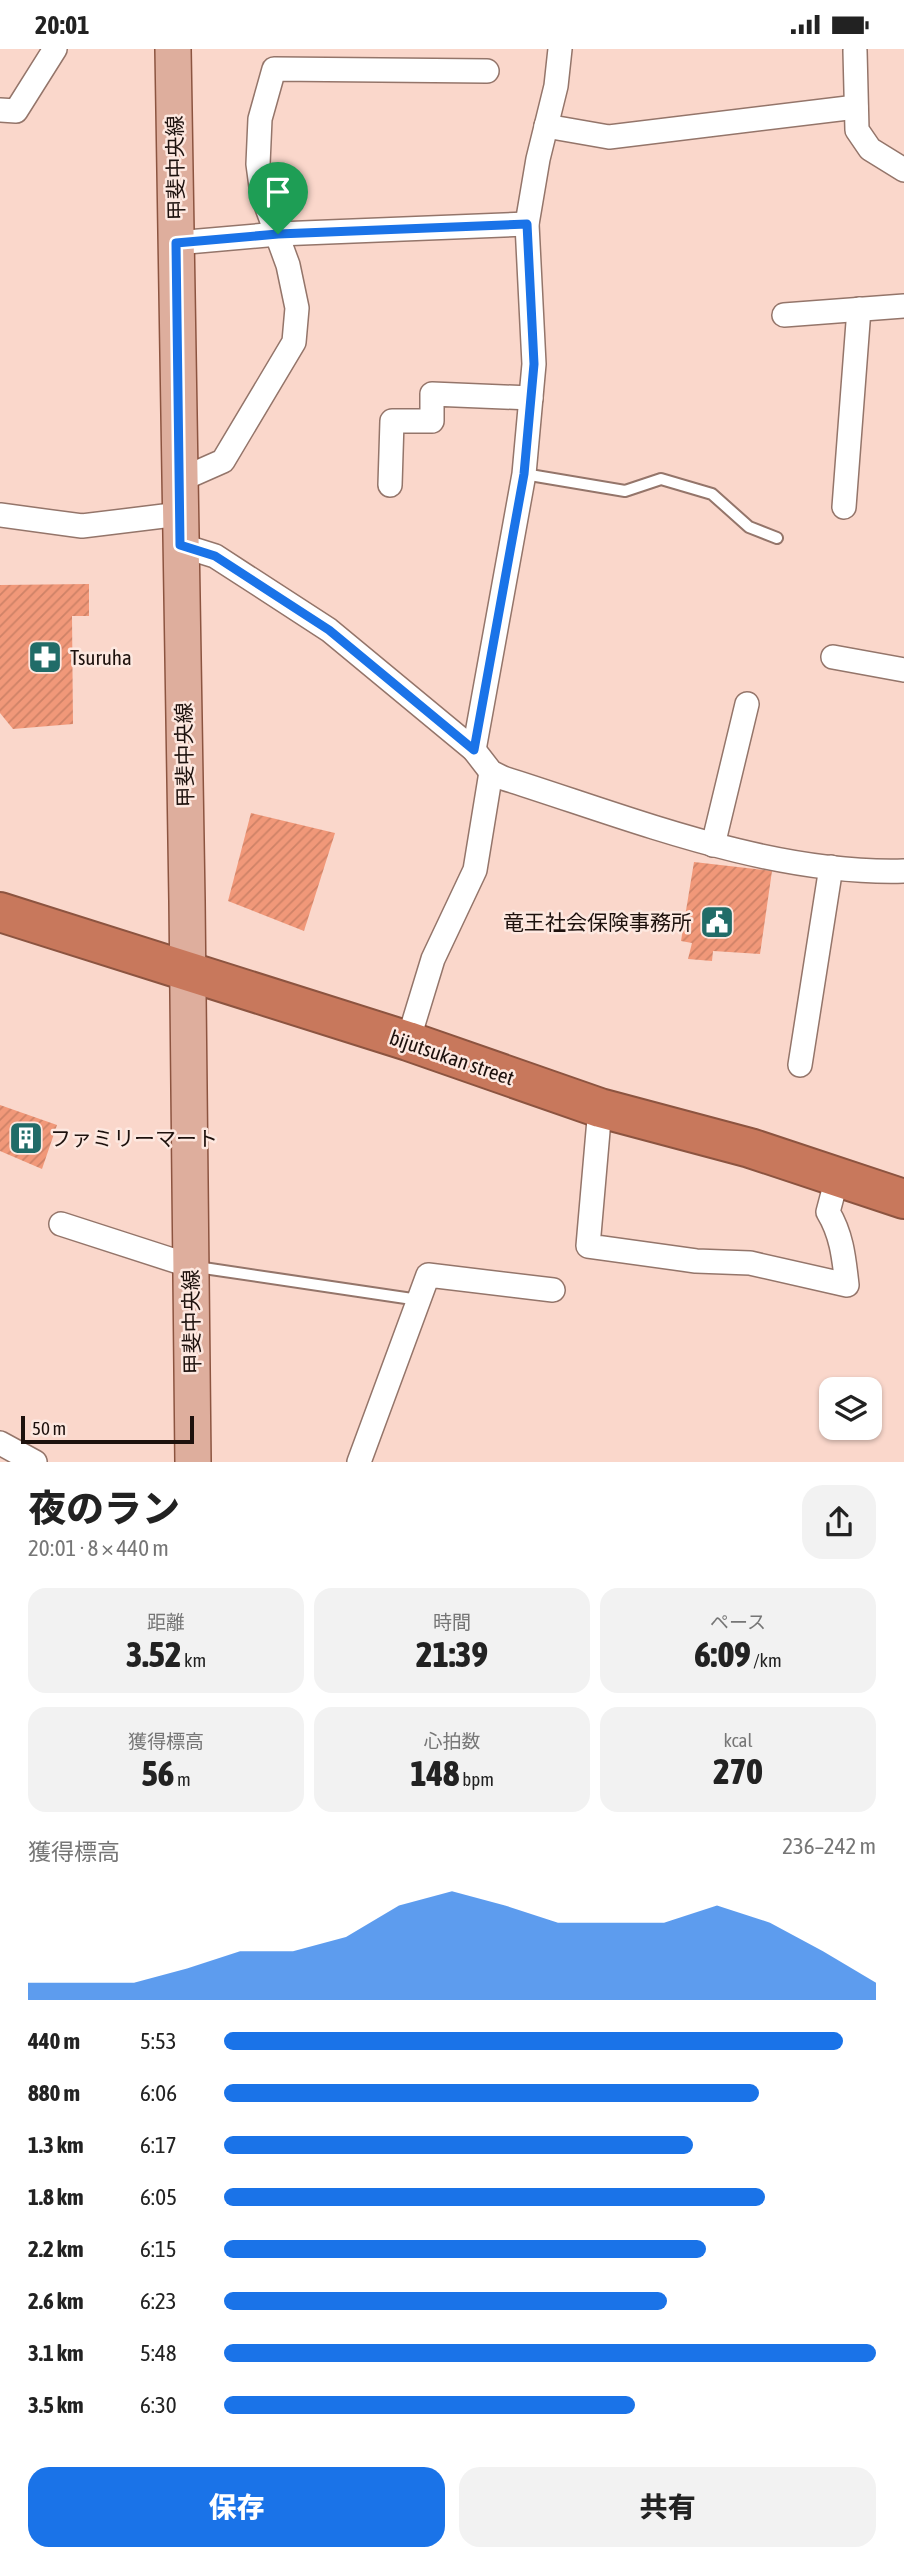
<!DOCTYPE html>
<html lang="ja">
<meta charset="utf-8">
<style>
body{margin:0;font-family:"Asap Condensed","Noto Sans JP",sans-serif;background:#f2f2f2;color:#222;height:100vh;display:flex;flex-direction:column;font-size:26px;white-space:nowrap}
*{box-sizing:border-box;margin:0}
p{font-size:23px;color:#767676}
.icon{flex:none;width:38px;height:38px;fill:none;stroke:currentColor;stroke-width:2;stroke-linecap:round;stroke-linejoin:round}
.map{position:relative;height:1413px;overflow:hidden}
.details{display:flex;flex-direction:column;background:#fff;flex:1}
.details>*{flex:none}
.fabs{position:absolute;left:819px;top:1328px;display:grid;gap:14px}
.fabs a{display:grid;place-items:center;width:63px;height:63px;border-radius:14px;background:#fff;box-shadow:0 2px 5px #0004;font-size:35px}
.scale{position:absolute;left:21px;bottom:18px;width:173px;box-sizing:border-box;padding-left:7px;border:4px solid #1d110d;border-top:0;font-size:19px;line-height:24px;white-space:nowrap;color:#1d110d;-webkit-text-stroke:5px #fde8e0;paint-order:stroke}
.pin{position:absolute;display:grid;place-items:center;width:60px;height:60px;color:#fff;margin:-72px -30px;border-radius:50% 50% 50% 0;rotate:-45deg;box-shadow:0 0 7px #0007}
.pin .icon{rotate:45deg}
.round{display:grid;place-items:center;flex:none;width:74px;height:74px;border-radius:21px;background:#f2f2f2}
.summary{display:flex;align-items:center;justify-content:space-between;height:119px;padding:0 28px}
h1{font-size:38px;font-weight:800;line-height:52px}
.figures{display:grid;grid-template-columns:repeat(3,1fr);gap:10px;height:119px;padding:7px 28px}
.figures div{display:grid;align-content:center;border-radius:18px;background:#f2f2f2;text-align:center}
.figures b{font-size:35px;font-weight:800}
.figures small{font-size:19px;font-weight:400}
.figures p{font-size:19px}
.chart{height:196px;padding:14px 28px}
.chart p{display:flex;justify-content:space-between}
.chart svg{width:100%;height:126px;margin-top:7px;fill:#1a73e8;opacity:.7}
.cta{display:flex;gap:14px;margin-top:auto;padding:14px 28px}
.cta a{flex:1;height:80px;border-radius:21px;background:#1a73e8;color:#fff;font-size:28px;font-weight:800;line-height:80px;text-align:center}
.cta a+a{background:#f2f2f2;color:#222}
ul{padding:0 28px;list-style:none;font-size:23px}
li{display:grid;grid-template-columns:112px 84px 1fr;align-items:center;height:52px}
li i{height:18px;border-radius:9px;background:#1a73e8}
.status{display:flex;justify-content:space-between;align-items:center;height:49px;padding:0 35px;background:#fff;direction:ltr}
.status svg{height:19px;fill:currentColor}
.map>svg:first-child{display:block}
.building{fill:url(#building-hatch)}
.lines{fill:none;stroke-linecap:round;stroke-linejoin:round}
.lane-casing{stroke:#94756a;stroke-width:14}
.street-casing{stroke:#94756a;stroke-width:26}
.primary-casing{stroke:#8c5440;stroke-width:38}
.highway-casing{stroke:#8c5440;stroke-width:42}
.lane{stroke:#fff;stroke-width:10}
.street{stroke:#fff;stroke-width:23}
.primary{stroke:#deae9d;stroke-width:35}
.highway{stroke:#c8785c;stroke-width:38}
.route-casing{stroke:#fff;stroke-width:14}
.route{stroke:#1a73e8;stroke-width:9}
.labels{text-anchor:middle;dominant-baseline:central;stroke-width:5;stroke-linejoin:round;paint-order:stroke}
.street-label{font-size:21px;fill:#1d110d;stroke:#fde8e0}
.poi-label{font-size:21px;fill:#1d110d;stroke:#fde8e0;text-anchor:start}
</style>
<div class="status"><b>20:01</b><svg viewBox="0 0 49 12"><path d="M0 12V9h3v3zM5 12V6h3v6zM10 12V3h3v9zM15 12V0h3v12zM26 1h20v11H26zM47 4h2v5h-2z"/></svg></div>
<div class="map">
<svg width="904" height="1413" viewBox="0 0 904 1413">
<defs>
<pattern id="building-hatch" width="6" height="6" patternUnits="userSpaceOnUse" patternTransform="scale(1.75)"><rect width="6" height="6" fill="#f19879"/><path d="M-1 1l2-2M0 6l6-6M5 7l2-2" fill="none" stroke="#ce8267"/></pattern>
</defs>
<rect width="100%" height="100%" fill="#fad7cb"/>
<g class="building">
<polygon points="89,535 89,567 72,567 73,675 13,680 0,664 0,536"/>
<polygon points="251,764 335,784 304,882 228,852"/>
<polygon points="694,813 772,822 760,905 713,902 712,912 688,910 692,894 681,892"/>
<polygon points="0,1056 57,1076 42,1120 0,1102"/>
</g>
<g class="lines">
<g class="lane-casing">
<g id="lane">
<polyline points="524,425 625,442 661,430 712,445 749,478 777,489"/>
<polyline points="197,1218 419,1251"/>
</g>
</g>
<g class="street-casing">
<g id="street">
<polyline points="855,2 857,81 870,100 904,121"/>
<polyline points="0,61 16,62 55,0"/>
<polyline points="546,77 609,88 856,58"/>
<polyline points="176,194 278,185 527,175"/>
<polyline points="784,266 904,257"/>
<polyline points="180,431 223,412 294,293 297,259 288,216 262,145 258,115 260,70 274,20 487,22"/>
<polyline points="390,436 392,372 432,372 432,345 531,349"/>
<polyline points="844,458 859,260"/>
<polyline points="0,466 82,477 180,465"/>
<path d="M180,496L215,507L329,581L474,701L491,723L503,729C630,769 769,826 904,822"/>
<polyline points="833,608 904,621"/>
<polyline points="474,701 524,425 534,315 527,175 538,110 556,37 560,0"/>
<polyline points="713,796 747,655"/>
<polyline points="408,992 433,910 475,821 491,723"/>
<polyline points="800,1016 831,818"/>
<path d="M600,1059L588,1197L696,1212L750,1214L847,1236C844,1210 842,1186 828,1163L837,1129"/>
<polyline points="61,1175 191,1217"/>
<polyline points="0,1394 35,1413"/>
<polyline points="359,1413 428,1226 553,1241"/>
</g>
</g>
<g class="primary-casing">
<polyline id="primary" points="173,0 187,852 193,1413"/>
</g>
<g class="highway-casing">
<polyline id="highway" points="0,863 408,992 600,1059 750,1099 904,1150"/>
</g>
<use href="#lane" class="lane"/>
<use href="#street" class="street"/>
<use href="#primary" class="primary"/>
<use href="#highway" class="highway"/>
</g>
<g class="lines">
<g class="route-casing">
<polygon id="route" points="527,175 534,315 524,425 474,701 329,581 215,507 180,496 176,194 278,185"/>
</g>
<use href="#route" class="route"/>
</g>
<defs>
<g id="pharmacy-square" transform="scale(1.75)"><rect x="-9" y="-9" width="18" height="18" rx="4" fill="#216c68" stroke="#fde8e0"/><path d="M-2-6h4v4h4v4h-4v4h-4v-4h-4v-4h4Z" fill="#fff"/></g>
<g id="civic-square" transform="scale(1.75)"><rect x="-9" y="-9" width="18" height="18" rx="4" fill="#216c68" stroke="#fde8e0"/><path d="M-.6-6.5H3V-4.5H.6V-3L4-1V1h2V6H-6V1h2V-1L-.6-3ZM-1.2 2.5V6h2.4V2.5Z" fill="#fff"/></g>
<g id="building-square" transform="scale(1.75)"><rect x="-9" y="-9" width="18" height="18" rx="4" fill="#216c68" stroke="#fde8e0"/><path d="M-4-6H4V6H1V3H-1V6H-4ZM-2.5-4.3h1.7v1.8h-1.7ZM.8-4.3h1.7v1.8H.8ZM-2.5-1h1.7V.8h-1.7ZM.8-1h1.7V.8H.8Z" fill="#fff"/></g>
</defs>
<g fill-rule="evenodd">
<use href="#pharmacy-square" x="45" y="608"/>
<use href="#civic-square" x="717" y="873"/>
<use href="#building-square" x="26" y="1089"/>
</g>
<g class="labels">
<g class="street-label">
<text transform="translate(175 119) rotate(-91)">甲斐中央線</text>
<text transform="translate(184 706) rotate(-91)">甲斐中央線</text>
<text transform="translate(452 1008) rotate(19)">bijutsukan street</text>
<text transform="translate(191 1273) rotate(-91)">甲斐中央線</text>
</g>
<g class="poi-label">
<text x="70" y="608">Tsuruha</text>
<text x="692" y="873" text-anchor="end">竜王社会保険事務所</text>
<text x="50" y="1089">ファミリーマート</text>
</g>
</g>
</svg>
<div class="fabs">
<a><svg class="icon" aria-label="layers" viewBox="0 0 24 24"><path d="M12 4l9 5-9 5-9-5zM3 14l9 5 9-5"/></svg></a>
</div>
<div class="scale">50 m</div>
<div class="pin" style="left:278px;top:185px;background:#1e9e55"><svg class="icon" aria-label="arrive" viewBox="0 0 24 24"><path d="M6 21V4h12l-3 4 3 4H6"/></svg></div>
</div>
<section class="details">
<div class="summary"><div><h1>夜のラン</h1><p>20:01 · 8 × 440 m</p></div><a class="round"><svg class="icon" aria-label="share" viewBox="0 0 24 24"><path d="M12 15V3M7 8l5-5 5 5M5 13v7h14v-7"/></svg></a></div>
<div class="figures">
<div><p>距離</p><b>3.52<small> km</small></b></div>
<div><p>時間</p><b>21:39</b></div>
<div><p>ペース</p><b>6:09<small> /km</small></b></div>
</div>
<div class="figures">
<div><p>獲得標高</p><b>56<small> m</small></b></div>
<div><p>心拍数</p><b>148<small> bpm</small></b></div>
<div><p>kcal</p><b>270</b></div>
</div>
<div class="chart"><p><span>獲得標高</span>236–242 m</p>
<svg viewBox="0 0 160 44" preserveAspectRatio="none"><path d="M0 44V38L10 38L20 38L30 33L40 27L50 27L60 22L70 11L80 6L90 11L100 17L110 17L120 17L130 11L140 17L150 27L160 38V44z"/></svg>
</div>
<ul>
<li><b>440 m</b>5:53<i style="width:95%"></i></li>
<li><b>880 m</b>6:06<i style="width:82%"></i></li>
<li><b>1.3 km</b>6:17<i style="width:72%"></i></li>
<li><b>1.8 km</b>6:05<i style="width:83%"></i></li>
<li><b>2.2 km</b>6:15<i style="width:74%"></i></li>
<li><b>2.6 km</b>6:23<i style="width:68%"></i></li>
<li><b>3.1 km</b>5:48<i style="width:100%"></i></li>
<li><b>3.5 km</b>6:30<i style="width:63%"></i></li>
</ul>
<div class="cta"><a>保存</a><a>共有</a></div>
</section>
